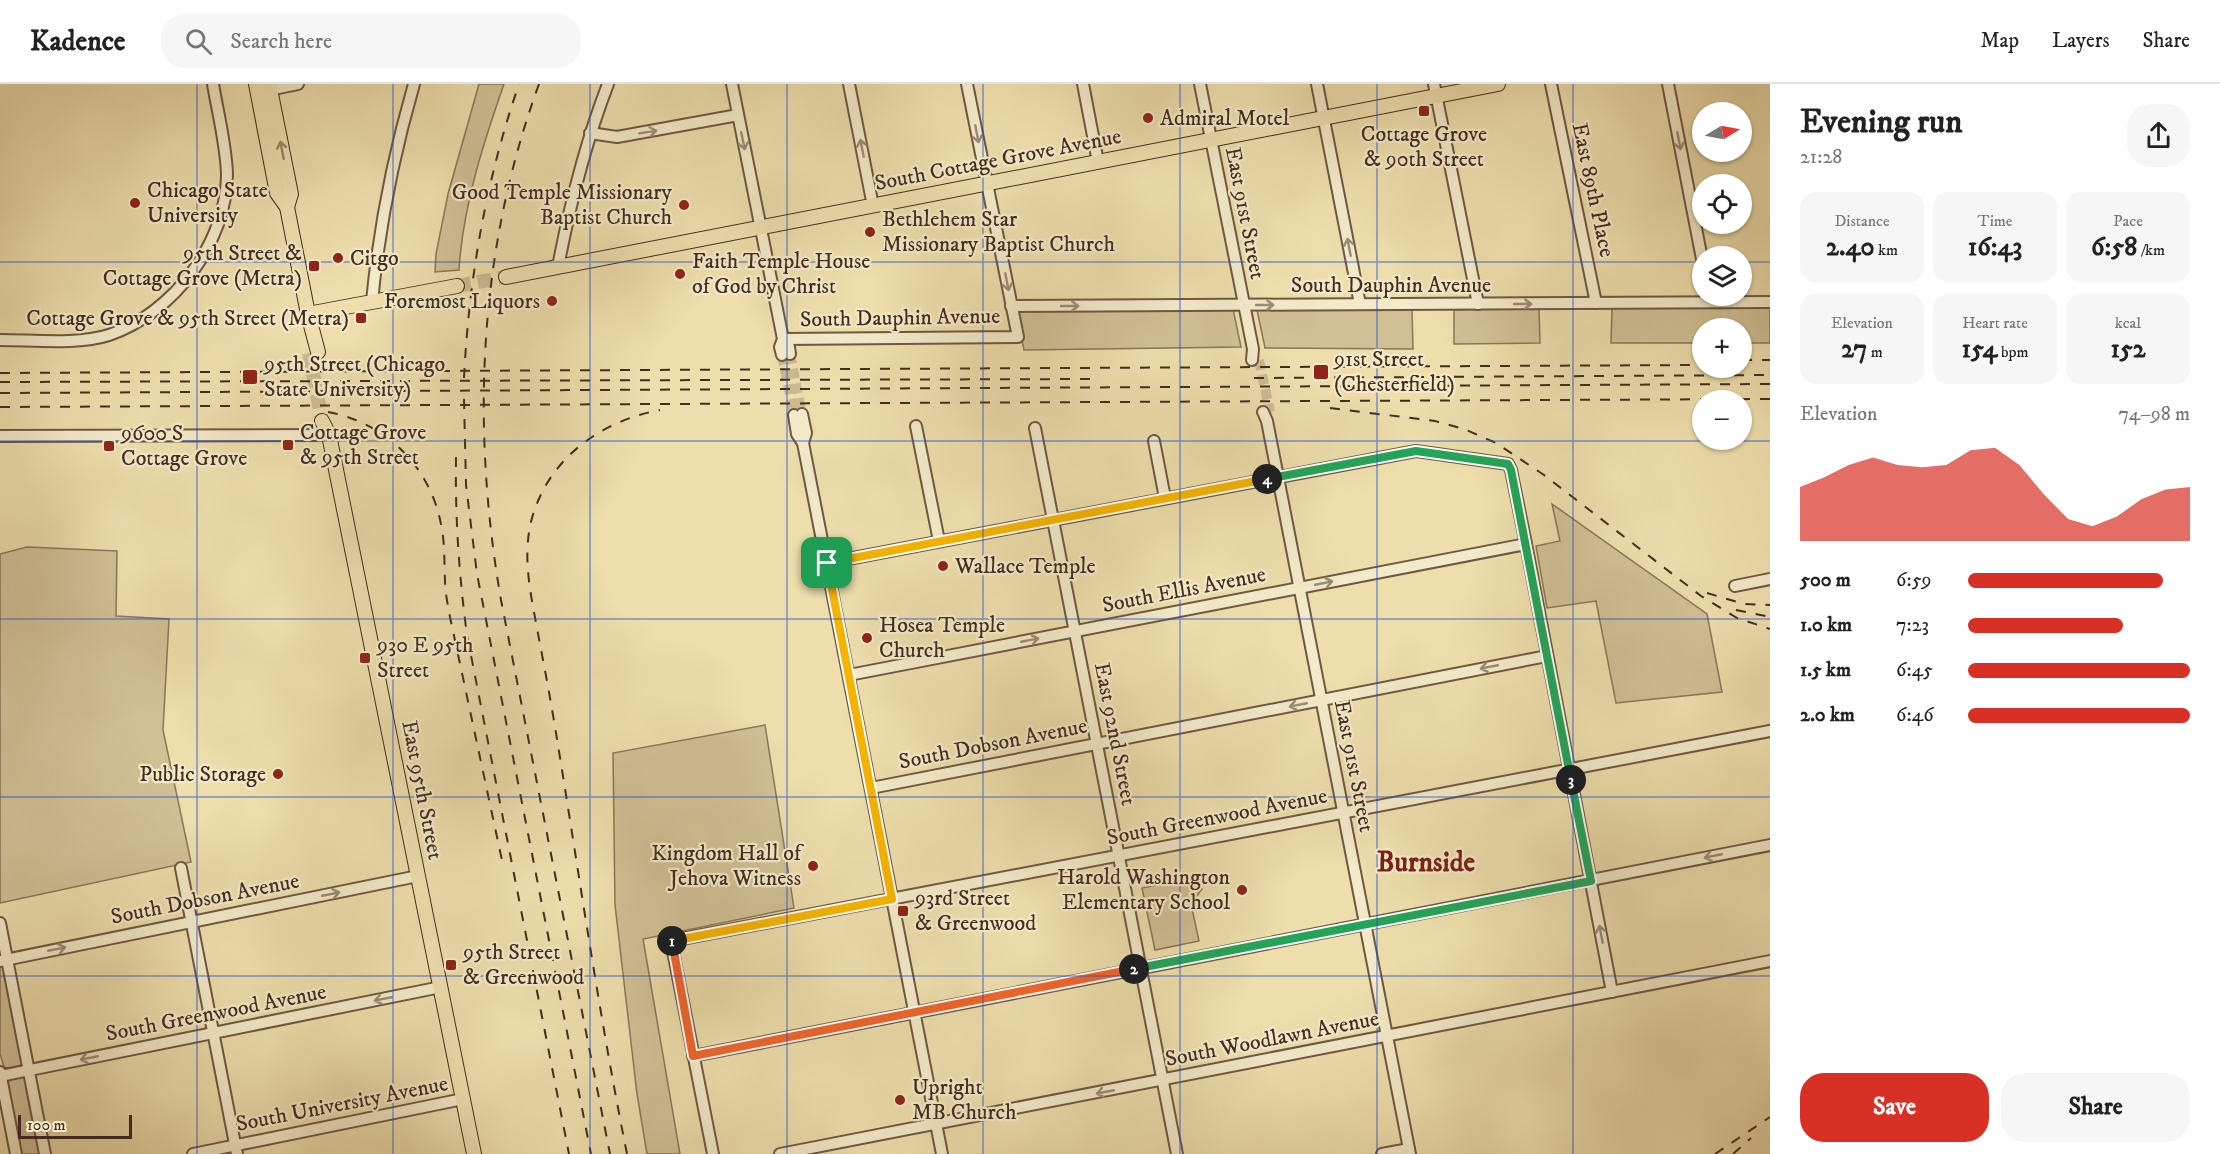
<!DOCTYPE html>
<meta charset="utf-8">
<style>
body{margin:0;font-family:"IM FELL DW Pica",serif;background:#f6f6f6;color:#222;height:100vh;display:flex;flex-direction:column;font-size:22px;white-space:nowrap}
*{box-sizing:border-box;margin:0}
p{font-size:20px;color:#767676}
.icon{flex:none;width:33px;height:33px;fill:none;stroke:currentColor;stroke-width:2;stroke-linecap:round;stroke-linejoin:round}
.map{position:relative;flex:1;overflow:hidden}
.side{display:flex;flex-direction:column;background:#fff;width:450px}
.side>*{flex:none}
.needle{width:39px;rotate:80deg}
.controls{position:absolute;left:1692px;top:18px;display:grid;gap:12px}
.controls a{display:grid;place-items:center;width:60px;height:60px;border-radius:50%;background:#fff;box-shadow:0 2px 4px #0004;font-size:30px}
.scale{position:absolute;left:18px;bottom:15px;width:114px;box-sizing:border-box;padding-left:6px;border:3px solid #432c1f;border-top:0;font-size:16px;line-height:21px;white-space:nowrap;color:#432c1f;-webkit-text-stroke:4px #f3eac9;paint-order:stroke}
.pin{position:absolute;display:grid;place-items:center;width:51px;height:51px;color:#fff;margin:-26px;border-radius:12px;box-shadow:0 3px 9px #0006}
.km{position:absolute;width:30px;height:30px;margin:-15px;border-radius:50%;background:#222;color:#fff;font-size:16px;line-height:30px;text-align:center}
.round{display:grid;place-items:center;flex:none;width:63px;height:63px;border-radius:24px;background:#f6f6f6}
.summary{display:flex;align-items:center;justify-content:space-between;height:102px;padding:0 30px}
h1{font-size:33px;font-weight:800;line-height:45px}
.figures{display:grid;grid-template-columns:repeat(3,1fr);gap:9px;height:102px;padding:6px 30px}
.figures div{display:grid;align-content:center;border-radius:15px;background:#f6f6f6;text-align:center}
.figures b{font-size:26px;font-weight:800}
.figures small{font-size:16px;font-weight:400}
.figures p{font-size:16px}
.chart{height:168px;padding:12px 30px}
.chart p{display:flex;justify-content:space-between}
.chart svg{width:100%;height:108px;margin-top:6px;fill:#d93025;opacity:.7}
.button{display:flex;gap:12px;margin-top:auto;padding:12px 30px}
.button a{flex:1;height:69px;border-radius:24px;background:#d93025;color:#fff;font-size:24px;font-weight:800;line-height:69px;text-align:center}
.button a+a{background:#f6f6f6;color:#222}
ul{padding:0 30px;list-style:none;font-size:20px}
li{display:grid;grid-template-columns:96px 72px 1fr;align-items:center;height:45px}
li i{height:15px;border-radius:8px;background:#d93025}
header{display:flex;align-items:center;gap:36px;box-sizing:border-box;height:84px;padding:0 30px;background:#fff;border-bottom:2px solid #e0e0e0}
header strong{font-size:28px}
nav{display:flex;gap:33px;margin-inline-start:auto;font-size:21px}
.search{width:420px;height:54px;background:#f6f6f6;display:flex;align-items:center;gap:15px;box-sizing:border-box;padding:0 21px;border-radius:24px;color:#767676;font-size:22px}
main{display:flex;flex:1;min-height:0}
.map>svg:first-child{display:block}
.green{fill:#d0c094;stroke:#8a765a;stroke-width:1.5}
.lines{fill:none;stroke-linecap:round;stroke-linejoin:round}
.minor-tunnel{stroke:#cbba90;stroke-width:10;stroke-dasharray:10 5;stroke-linecap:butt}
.major-tunnel{stroke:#cbba90;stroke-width:14;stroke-dasharray:14 7;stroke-linecap:butt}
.minor-casing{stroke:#6e5842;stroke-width:14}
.major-casing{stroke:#432c1f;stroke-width:16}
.minor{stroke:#f3eac9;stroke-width:10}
.major{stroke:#eddeac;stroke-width:14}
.rail{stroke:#432c1f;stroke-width:2;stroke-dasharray:10 10;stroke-linecap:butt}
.oneway{stroke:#9b8b74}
.oneway2{stroke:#988566}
.split-1-casing{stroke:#fff;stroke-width:12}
.split-2-casing{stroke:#fff;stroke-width:12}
.split-3-casing{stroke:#fff;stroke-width:12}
.split-4-casing{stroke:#fff;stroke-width:12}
.split-5-casing{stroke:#fff;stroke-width:12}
.split-1{stroke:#f5b400;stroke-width:8}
.split-2{stroke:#f0652b;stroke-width:8}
.split-3{stroke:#22a559;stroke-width:8}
.split-4{stroke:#22a559;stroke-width:8}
.split-5{stroke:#f5b400;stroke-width:8}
.grid{fill:none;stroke:#1d4ed8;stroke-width:1.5;stroke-opacity:0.55}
.poi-dot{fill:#8f2418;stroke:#f3eac9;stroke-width:2}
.labels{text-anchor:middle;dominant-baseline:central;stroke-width:4.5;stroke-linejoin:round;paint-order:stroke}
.poi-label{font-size:22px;fill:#432c1f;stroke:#f3eac9;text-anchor:start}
.street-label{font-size:22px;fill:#432c1f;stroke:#f3eac9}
.district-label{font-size:28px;font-weight:bold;fill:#7a1f14;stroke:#f3eac9}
</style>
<header>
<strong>Kadence</strong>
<div class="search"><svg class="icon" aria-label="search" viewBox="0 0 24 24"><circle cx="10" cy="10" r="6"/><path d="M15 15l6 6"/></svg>Search here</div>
<nav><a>Map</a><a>Layers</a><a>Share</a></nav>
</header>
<main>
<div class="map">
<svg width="1770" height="1070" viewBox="0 0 1770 1070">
<rect width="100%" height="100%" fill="#eddeac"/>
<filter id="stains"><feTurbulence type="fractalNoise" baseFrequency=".00333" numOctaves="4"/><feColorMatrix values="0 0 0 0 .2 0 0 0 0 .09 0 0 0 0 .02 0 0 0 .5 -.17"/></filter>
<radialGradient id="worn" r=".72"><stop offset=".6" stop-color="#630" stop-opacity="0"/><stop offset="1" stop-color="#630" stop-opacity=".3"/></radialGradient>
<g class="green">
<path d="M479,0H504C483,60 463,122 459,186L435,188L436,170L448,110Z"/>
<polygon points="1770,223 1770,259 1742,259 1742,244 1702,244 1702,259 1611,259 1612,224"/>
<polygon points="1539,224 1540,259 1454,260 1454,226"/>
<polygon points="1233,225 1241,263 1024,266 1016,226"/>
<polygon points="1257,226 1412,226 1413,265 1265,264"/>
<polygon points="1552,420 1707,530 1722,608 1616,619 1596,517 1547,524 1536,462 1560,457"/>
<polygon points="27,463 117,467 116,532 169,535 163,646 191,778 0,819 0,470"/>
<polygon points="765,641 794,824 643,855 680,1070 647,1070 637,1010 615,821 613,669"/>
<polygon points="1188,795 1202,805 1191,820 1199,857 1155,866 1142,804"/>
<polygon points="0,882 4,882 23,982 9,985 4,983 0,970"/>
<polygon points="23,993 27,997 42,1070 20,1070 6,1000 10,996"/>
</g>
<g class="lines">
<g class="minor-tunnel">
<polyline points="790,270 802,330"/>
<polyline points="782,271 794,331"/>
<polyline points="1259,276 1270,328"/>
</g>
<g class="major-tunnel">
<polyline points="457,202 506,193"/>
<polyline points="309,269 322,337"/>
</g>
<g class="minor-casing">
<g id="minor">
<polyline points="732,0 783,255 789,263 790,270"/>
<polyline points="849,0 873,122"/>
<polyline points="1083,0 1098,78"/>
<polyline points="1200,0 1253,265 1252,276"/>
<polyline points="1317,0 1360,220"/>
<polyline points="1434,0 1478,220"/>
<polyline points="1551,0 1596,219"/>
<polyline points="1668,0 1702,175"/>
<polyline points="264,7 298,0"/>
<polyline points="590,49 617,53 738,31"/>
<path d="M558,183C570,120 585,60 608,0"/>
<path d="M372,218C379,143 393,73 414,0"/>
<polyline points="1011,222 1770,218"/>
<polyline points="783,255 1018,253 967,0"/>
<path d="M0,256C33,256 78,261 109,251C174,229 227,158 227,90C226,60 218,30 213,0"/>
<polyline points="782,271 780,263 783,255"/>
<polyline points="1263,328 1267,337 1410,1070"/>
<polyline points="802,330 806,349 803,359"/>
<polyline points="794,331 797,350 803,359 942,1070"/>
<polyline points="916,342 939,457"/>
<polyline points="1035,344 1177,1070"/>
<polyline points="0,352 329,351"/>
<polyline points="1154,357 1165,414"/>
<polyline points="827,479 1416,367 1508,380 1511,386 1526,460 1612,908"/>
<polyline points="1735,502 1770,495"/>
<polyline points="849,591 1526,460"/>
<polyline points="871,704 1547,572"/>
<polyline points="181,784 237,1070"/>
<polyline points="0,839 45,1070"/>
<polyline points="0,877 418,792"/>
<polyline points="693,972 1770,761"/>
<polyline points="0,988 16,1070"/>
<polyline points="0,992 441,903"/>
<polyline points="193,1070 463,1015"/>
<polyline points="713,1070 671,857 1770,647"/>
<polyline points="780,1070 1770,877"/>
<polyline points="1382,1070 1409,1065"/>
</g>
</g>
<g class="major-casing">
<g id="major">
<polyline points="256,0 277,109 287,123 308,230 318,268"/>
<polyline points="269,0 291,110 287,123"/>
<polyline points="506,193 1498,0"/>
<polyline points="308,230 457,202"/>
<polyline points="322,337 329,351 474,1070"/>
</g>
</g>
<use href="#minor" class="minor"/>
<use href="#major" class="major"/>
<g class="rail">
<path d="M539,0C478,167 471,343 501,516L610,1070"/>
<polyline points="1742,276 1770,276"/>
<polyline points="0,289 1702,281"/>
<path d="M464,294C469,193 486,96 519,0"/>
<polyline points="1254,294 1770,291"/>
<polyline points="0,298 1098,295"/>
<polyline points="0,309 1770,300"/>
<polyline points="464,315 466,401 477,490 591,1070"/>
<polyline points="0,323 1770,315"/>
<polyline points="1330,324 1435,337 1464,345 1496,359 1544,391 1701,512 1737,534 1770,545"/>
<path d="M328,328C388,339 433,386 442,446C445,462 444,479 445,496C445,509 448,521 450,533L503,781"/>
<path d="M456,373C455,432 459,492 467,551L569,1070"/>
<polyline points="1707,509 1744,520 1770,521"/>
<polyline points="1736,526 1770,533"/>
<path d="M627,1070C599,931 579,789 556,649C551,618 545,586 539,555C532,515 521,475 532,434C549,374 601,337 660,326"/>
<polyline points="1715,1070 1770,1033"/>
<polyline points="1733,1070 1751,1054"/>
</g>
</g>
<defs><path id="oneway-shaft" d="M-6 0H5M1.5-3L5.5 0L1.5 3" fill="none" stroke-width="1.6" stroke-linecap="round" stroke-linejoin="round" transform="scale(1.5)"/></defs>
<g class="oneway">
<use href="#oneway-shaft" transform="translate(648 48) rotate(-9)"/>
<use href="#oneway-shaft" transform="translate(977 50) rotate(79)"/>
<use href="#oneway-shaft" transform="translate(743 57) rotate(78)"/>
<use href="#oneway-shaft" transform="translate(1679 57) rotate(79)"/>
<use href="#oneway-shaft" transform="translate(862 64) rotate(-101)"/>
<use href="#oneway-shaft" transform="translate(1349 163) rotate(-101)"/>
<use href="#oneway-shaft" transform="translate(1007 198) rotate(79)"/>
<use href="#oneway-shaft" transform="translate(1523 220)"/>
<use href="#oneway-shaft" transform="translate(1265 221)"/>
<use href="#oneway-shaft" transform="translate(1070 222)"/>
<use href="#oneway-shaft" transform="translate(1324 499) rotate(-11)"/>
<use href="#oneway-shaft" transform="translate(1030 556) rotate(-11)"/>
<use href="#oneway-shaft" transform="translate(1489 583) rotate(169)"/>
<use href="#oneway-shaft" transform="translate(1298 621) rotate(169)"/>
<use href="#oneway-shaft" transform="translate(1713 772) rotate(169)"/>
<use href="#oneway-shaft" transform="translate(331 810) rotate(-11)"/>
<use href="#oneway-shaft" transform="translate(1601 850) rotate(-101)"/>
<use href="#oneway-shaft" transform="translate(57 865) rotate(-11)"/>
<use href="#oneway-shaft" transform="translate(383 915) rotate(169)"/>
<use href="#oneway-shaft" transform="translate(89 974) rotate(169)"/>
<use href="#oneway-shaft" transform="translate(1105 1008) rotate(169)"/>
</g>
<use class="oneway2" href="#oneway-shaft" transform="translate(282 66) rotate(-101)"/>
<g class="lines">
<g class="split-1-casing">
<polyline id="split-1" points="672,857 892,815 827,479"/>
</g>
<g class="split-2-casing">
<polyline id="split-2" points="672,857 693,972 1134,885"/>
</g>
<g class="split-3-casing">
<polyline id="split-3" points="1134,885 1591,797 1571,696"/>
</g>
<g class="split-4-casing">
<polyline id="split-4" points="1267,395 1416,367 1508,380 1511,386 1571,696"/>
</g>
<g class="split-5-casing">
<polyline id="split-5" points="827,479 1267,395"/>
</g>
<use href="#split-1" class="split-1"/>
<use href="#split-2" class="split-2"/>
<use href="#split-3" class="split-3"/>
<use href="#split-4" class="split-4"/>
<use href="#split-5" class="split-5"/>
</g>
<path class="grid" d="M197,0V1070M393,0V1070M590,0V1070M787,0V1070M983,0V1070M1180,0V1070M1377,0V1070M1573,0V1070M0,178H1702M1742,178H1770M0,357H1770M0,535H1770M0,713H1770M0,892H1770"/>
<g class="poi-dot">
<rect x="1418" y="21" width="12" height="12" rx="3"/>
<circle cx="1148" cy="34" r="6"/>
<circle cx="135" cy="119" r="6"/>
<circle cx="684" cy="121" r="6"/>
<circle cx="870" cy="148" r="6"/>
<circle cx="338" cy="174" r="6"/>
<rect x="308" y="176" width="12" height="12" rx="3"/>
<circle cx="680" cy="190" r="6"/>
<circle cx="552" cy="217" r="6"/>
<rect x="355" y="228" width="12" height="12" rx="3"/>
<rect x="1313" y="280" width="16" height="16" rx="3"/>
<rect x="242" y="285" width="16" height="16" rx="3"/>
<rect x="282" y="355" width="12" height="12" rx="3"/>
<rect x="103" y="356" width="12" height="12" rx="3"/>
<circle cx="943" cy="482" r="6"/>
<circle cx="867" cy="554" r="6"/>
<rect x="359" y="568" width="12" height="12" rx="3"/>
<circle cx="278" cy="690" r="6"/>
<circle cx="813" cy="782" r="6"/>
<circle cx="1242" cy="806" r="6"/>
<rect x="897" y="821" width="12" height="12" rx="3"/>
<rect x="445" y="875" width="12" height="12" rx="3"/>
<circle cx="900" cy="1016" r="6"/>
</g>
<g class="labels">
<g class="poi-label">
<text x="1160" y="34">Admiral Motel</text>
<text x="1424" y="50" text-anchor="middle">Cottage Grove<tspan x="1424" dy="25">&amp; 90th Street</tspan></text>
<text x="147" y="106">Chicago State<tspan x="147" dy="25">University</tspan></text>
<text x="672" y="108" text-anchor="end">Good Temple Missionary<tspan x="672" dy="25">Baptist Church</tspan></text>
<text x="882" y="135">Bethlehem Star<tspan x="882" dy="25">Missionary Baptist Church</tspan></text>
<text x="302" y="169" text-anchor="end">95th Street &amp;<tspan x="302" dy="25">Cottage Grove (Metra)</tspan></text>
<text x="350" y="174">Citgo</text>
<text x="692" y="177">Faith Temple House<tspan x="692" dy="25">of God by Christ</tspan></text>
<text x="540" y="217" text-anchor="end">Foremost Liquors</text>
<text x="349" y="234" text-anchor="end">Cottage Grove &amp; 95th Street (Metra)</text>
<text x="1334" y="275">91st Street<tspan x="1334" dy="25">(Chesterfield)</tspan></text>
<text x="264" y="280">95th Street (Chicago<tspan x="264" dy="25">State University)</tspan></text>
<text x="300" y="348">Cottage Grove<tspan x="300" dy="25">&amp; 95th Street</tspan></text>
<text x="121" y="349">9600 S<tspan x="121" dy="25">Cottage Grove</tspan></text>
<text x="955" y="482">Wallace Temple</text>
<text x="879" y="541">Hosea Temple<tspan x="879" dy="25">Church</tspan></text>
<text x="377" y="561">930 E 95th<tspan x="377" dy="25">Street</tspan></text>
<text x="266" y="690" text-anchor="end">Public Storage</text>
<text x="801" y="769" text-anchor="end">Kingdom Hall of<tspan x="801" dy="25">Jehova Witness</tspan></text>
<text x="1230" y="793" text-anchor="end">Harold Washington<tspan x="1230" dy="25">Elementary School</tspan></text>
<text x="915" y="814">93rd Street<tspan x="915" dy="25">&amp; Greenwood</tspan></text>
<text x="463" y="868">95th Street<tspan x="463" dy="25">&amp; Greenwood</tspan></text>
<text x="912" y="1003">Upright<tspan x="912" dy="25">MB Church</tspan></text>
</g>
<g class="street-label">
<text transform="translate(998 76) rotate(-11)">South Cottage Grove Avenue</text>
<text transform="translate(1593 106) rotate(78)">East 89th Place</text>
<text transform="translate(1245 129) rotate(79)">East 91st Street</text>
<text x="1391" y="201">South Dauphin Avenue</text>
<text transform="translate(900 234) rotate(-1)">South Dauphin Avenue</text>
<text transform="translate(1184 506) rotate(-11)">South Ellis Avenue</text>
<text transform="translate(1115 650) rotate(79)">East 92nd Street</text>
<text transform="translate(993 660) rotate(-11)">South Dobson Avenue</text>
<text transform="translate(1354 682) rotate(79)">East 91st Street</text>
<text transform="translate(422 706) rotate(79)">East 95th Street</text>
<text transform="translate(1217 733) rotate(-11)">South Greenwood Avenue</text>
<text transform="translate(205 815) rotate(-11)">South Dobson Avenue</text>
<text transform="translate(216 929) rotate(-11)">South Greenwood Avenue</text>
<text transform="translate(1272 955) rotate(-11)">South Woodlawn Avenue</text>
<text transform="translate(342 1020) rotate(-11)">South University Avenue</text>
</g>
<g class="district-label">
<text x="1426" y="778">Burnside</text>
</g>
</g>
<rect width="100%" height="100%" filter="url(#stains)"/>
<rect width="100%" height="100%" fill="url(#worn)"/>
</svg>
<div class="controls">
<a><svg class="needle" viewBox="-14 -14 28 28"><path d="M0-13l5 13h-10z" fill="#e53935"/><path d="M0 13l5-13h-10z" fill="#767676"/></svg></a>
<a><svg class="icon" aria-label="locate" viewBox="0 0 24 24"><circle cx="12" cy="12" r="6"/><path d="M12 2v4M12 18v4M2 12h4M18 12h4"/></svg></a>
<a><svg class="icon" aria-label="layers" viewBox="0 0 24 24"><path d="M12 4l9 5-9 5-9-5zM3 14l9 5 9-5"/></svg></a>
<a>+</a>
<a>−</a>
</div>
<div class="scale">100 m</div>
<div class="pin" style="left:827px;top:479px;background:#1e9e55"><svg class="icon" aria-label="arrive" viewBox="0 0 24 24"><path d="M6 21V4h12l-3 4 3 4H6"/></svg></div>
<b class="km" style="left:672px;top:857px">1</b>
<b class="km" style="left:1134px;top:885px">2</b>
<b class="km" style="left:1571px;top:696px">3</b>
<b class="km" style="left:1267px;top:395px">4</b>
</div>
<section class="side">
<div class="summary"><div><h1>Evening run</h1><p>21:28</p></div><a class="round"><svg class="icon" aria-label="share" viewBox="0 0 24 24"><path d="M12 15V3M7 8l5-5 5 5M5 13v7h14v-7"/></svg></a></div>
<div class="figures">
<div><p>Distance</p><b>2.40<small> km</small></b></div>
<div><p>Time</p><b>16:43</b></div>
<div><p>Pace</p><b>6:58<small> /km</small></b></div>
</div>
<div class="figures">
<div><p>Elevation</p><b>27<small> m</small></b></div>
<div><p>Heart rate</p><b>154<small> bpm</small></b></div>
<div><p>kcal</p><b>152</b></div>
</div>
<div class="chart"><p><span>Elevation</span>74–98 m</p>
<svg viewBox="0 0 160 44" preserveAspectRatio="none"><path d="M0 44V22L10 18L20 13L30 10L40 13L50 14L60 13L70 7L80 6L90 13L100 25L110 35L120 38L130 34L140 27L150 23L160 22V44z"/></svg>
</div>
<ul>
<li><b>500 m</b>6:59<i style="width:88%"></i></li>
<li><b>1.0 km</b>7:23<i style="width:70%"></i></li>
<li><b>1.5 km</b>6:45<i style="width:100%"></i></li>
<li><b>2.0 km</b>6:46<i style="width:100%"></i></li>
</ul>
<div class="button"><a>Save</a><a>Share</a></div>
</section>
</main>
